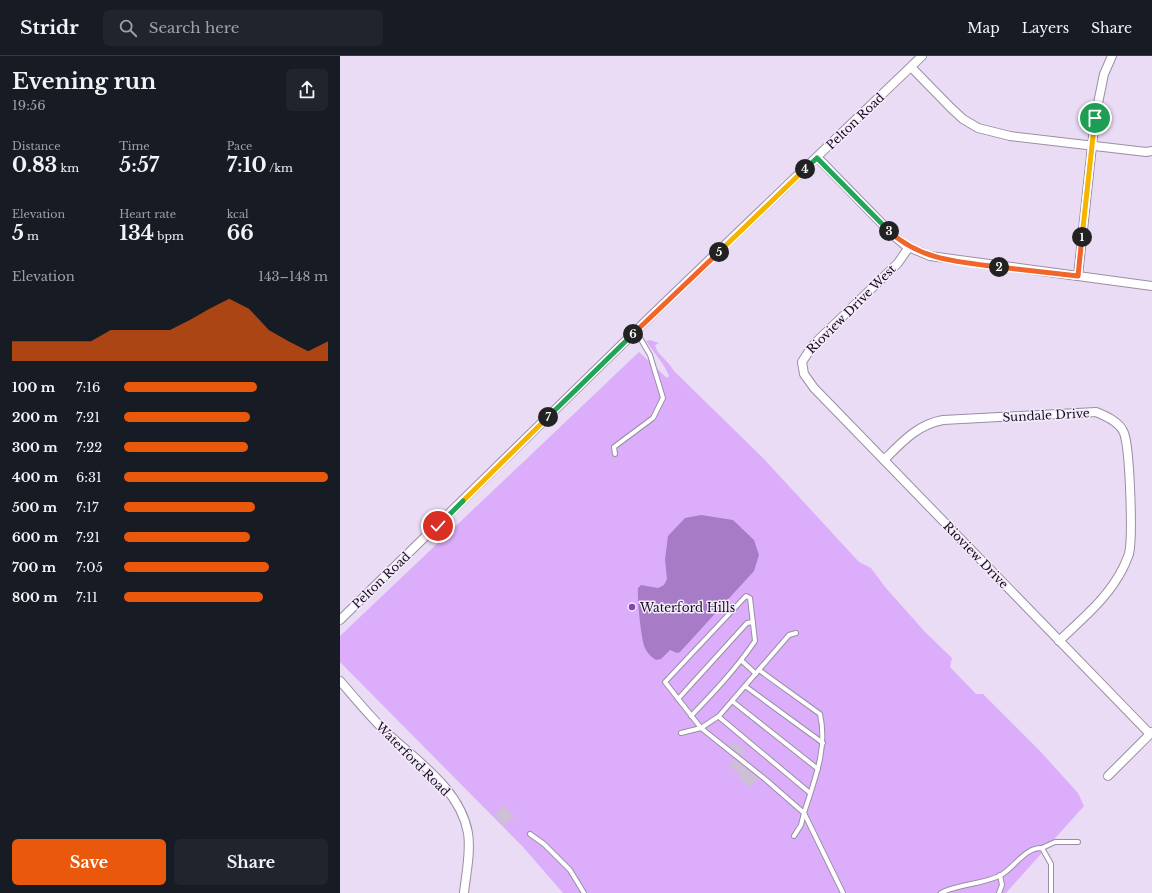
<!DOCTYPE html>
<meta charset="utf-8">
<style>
body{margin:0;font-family:"Libre Baskerville",serif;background:#20242c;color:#f1f3f6;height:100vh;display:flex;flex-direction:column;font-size:15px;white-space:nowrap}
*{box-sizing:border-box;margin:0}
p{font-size:13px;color:#9ea1a6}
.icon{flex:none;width:22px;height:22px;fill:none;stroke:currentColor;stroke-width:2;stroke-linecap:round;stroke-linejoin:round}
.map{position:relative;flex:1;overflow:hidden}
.details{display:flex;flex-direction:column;background:#171b24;width:340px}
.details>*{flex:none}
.pin{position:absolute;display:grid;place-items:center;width:34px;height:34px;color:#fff;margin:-17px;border:2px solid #fff;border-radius:50%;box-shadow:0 1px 4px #0007}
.km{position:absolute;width:20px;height:20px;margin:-10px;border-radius:50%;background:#222;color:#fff;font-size:11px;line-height:20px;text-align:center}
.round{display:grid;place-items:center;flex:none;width:42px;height:42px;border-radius:6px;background:#20242c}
.head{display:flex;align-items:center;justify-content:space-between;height:68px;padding:0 12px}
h1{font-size:22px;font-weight:700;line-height:30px}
.stats{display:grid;grid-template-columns:repeat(3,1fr);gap:6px;height:68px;padding:4px 12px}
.stats div{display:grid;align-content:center}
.stats b{font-size:20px;font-weight:700}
.stats small{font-size:11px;font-weight:400}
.stats p{font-size:11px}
.chart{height:112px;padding:8px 12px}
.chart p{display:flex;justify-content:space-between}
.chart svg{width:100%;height:72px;margin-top:4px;fill:#ea580c;opacity:.7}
.primary-button{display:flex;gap:8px;margin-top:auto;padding:8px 12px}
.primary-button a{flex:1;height:46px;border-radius:6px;background:#ea580c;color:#fff;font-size:16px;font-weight:700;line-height:46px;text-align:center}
.primary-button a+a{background:#20242c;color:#f1f3f6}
ul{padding:0 12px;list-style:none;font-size:13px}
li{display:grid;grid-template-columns:64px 48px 1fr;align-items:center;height:30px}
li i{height:10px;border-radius:5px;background:#ea580c}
header{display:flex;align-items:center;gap:24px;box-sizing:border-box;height:56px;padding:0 20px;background:#171b24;border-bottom:1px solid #363941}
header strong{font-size:19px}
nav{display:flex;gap:22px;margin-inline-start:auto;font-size:14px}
.search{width:280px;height:36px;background:#20242c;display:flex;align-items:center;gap:10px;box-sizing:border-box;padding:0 14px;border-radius:6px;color:#9ea1a6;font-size:15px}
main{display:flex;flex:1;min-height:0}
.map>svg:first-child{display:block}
.green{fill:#dbadfb}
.water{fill:#a77bc5}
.building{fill:#ccbfd6}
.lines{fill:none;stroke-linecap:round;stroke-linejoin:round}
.service-casing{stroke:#9a8ea4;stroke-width:6}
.minor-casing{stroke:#9a8ea4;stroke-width:10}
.service{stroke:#fff;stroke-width:4}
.minor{stroke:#fff;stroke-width:8}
.split-1-casing{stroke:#fff;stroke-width:8}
.split-2-casing{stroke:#fff;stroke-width:8}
.split-3-casing{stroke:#fff;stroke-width:8}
.split-4-casing{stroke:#fff;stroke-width:8}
.split-5-casing{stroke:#fff;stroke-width:8}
.split-6-casing{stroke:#fff;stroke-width:8}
.split-7-casing{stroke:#fff;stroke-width:8}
.split-8-casing{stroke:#fff;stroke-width:8}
.split-9-casing{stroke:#fff;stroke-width:8}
.split-1{stroke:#f5b400;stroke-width:5}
.split-2{stroke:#f0652b;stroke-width:5}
.split-3{stroke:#f0652b;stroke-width:5}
.split-4{stroke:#22a559;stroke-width:5}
.split-5{stroke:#f5b400;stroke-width:5}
.split-6{stroke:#f0652b;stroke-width:5}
.split-7{stroke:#22a559;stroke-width:5}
.split-8{stroke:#f5b400;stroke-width:5}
.split-9{stroke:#22a559;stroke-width:5}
.poi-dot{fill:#8940b2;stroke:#f5eafe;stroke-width:1.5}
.labels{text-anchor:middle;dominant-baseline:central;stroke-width:3;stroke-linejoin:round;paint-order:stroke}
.street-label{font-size:12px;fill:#140f17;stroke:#f5eafe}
.poi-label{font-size:12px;fill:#140f17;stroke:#f5eafe;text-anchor:start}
</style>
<header>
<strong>Stridr</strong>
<div class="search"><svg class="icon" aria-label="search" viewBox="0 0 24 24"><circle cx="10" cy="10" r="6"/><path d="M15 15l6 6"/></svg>Search here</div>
<nav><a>Map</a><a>Layers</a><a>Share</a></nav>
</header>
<main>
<section class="details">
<div class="head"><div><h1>Evening run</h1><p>19:56</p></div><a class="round"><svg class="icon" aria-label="share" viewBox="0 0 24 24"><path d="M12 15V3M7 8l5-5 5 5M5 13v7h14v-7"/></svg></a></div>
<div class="stats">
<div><p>Distance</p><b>0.83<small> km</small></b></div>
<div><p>Time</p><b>5:57</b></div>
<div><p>Pace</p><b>7:10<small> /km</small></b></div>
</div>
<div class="stats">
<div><p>Elevation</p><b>5<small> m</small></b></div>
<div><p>Heart rate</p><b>134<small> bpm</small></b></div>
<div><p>kcal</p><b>66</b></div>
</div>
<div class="chart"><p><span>Elevation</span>143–148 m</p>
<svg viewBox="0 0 160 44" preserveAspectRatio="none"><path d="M0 44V32L10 32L20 32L30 32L40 32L50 25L60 25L70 25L80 25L90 19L100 12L110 6L120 12L130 25L140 32L150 38L160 32V44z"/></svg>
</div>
<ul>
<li><b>100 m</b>7:16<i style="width:65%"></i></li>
<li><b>200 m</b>7:21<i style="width:62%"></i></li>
<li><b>300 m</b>7:22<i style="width:61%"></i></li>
<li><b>400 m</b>6:31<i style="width:100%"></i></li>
<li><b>500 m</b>7:17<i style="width:64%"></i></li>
<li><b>600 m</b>7:21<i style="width:62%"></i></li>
<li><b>700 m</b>7:05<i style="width:71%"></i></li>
<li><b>800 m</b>7:11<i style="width:68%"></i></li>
</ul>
<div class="primary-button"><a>Save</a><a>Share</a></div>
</section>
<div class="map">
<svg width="812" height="837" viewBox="0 0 812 837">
<rect width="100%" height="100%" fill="#eadcf4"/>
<path class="green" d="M310,284L319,287L315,289C317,299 329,305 334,315L423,402L519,506L531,512L545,531L586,577L612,602L610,611L636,638H643L700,695L738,737L744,750L666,837H223L183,791L0,606V580L299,296L327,322L329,320C324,307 314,297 306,285Z"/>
<path class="water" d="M361,459L393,464L414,484L419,499L414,515L340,596L337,597L330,594L321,603L316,604C311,601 307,597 305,592C301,584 297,541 298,532L301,529L318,532L324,529L327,523L325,504L328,480L345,462Z"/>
<g class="building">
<polygon points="394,685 406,695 401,700 390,691"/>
<polygon points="394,703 418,722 410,732 399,722 401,719 388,709"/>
<polygon points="164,749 175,760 164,770 154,759"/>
</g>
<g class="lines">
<g class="service-casing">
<g id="service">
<polyline points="275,398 274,391 313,362 323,342 310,299 296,275"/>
<polyline points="402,605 416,618"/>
<path d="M419,614L480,658C488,693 474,725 464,757L503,837"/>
<polyline points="405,630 483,687"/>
<polyline points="338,643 407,567 413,566"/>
<polyline points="392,645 478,713"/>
<path d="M351,660C374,636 396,613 415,585L410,542L406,540L325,626L361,672L425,723L464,757L461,769L454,780"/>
<polyline points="379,661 470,737"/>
<polyline points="341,677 361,672 379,660 449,579 456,577"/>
<polyline points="190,778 204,788 230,814 244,837"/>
<polyline points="702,792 715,786 738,786"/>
<path d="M601,837C618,828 645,828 661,819C674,812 685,791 702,792L711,808V837"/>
<polyline points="659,837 662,829 660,819"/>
</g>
</g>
<g class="minor-casing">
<g id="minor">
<polyline points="571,11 611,52 623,63 638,72 670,80 806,96 812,95"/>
<polyline points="477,101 554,180 566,190 590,200 812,230"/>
<polyline points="569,191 558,207 473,289 462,306 464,318 474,332 810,678"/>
<polyline points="738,220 755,62 764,18 772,0"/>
<path d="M544,404C561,387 578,368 603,364L756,356C766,360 780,366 784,377C790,393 793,481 789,498C787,503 785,508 783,512C768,542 743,562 719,585"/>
<polyline points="0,564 315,256 582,0"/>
<path d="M0,625C14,641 28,658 43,673C73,703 120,731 128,777C131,796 126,818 124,837"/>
<polyline points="768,720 812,676"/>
</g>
</g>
<use href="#service" class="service"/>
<use href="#minor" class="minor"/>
</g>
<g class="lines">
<g class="split-1-casing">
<polyline id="split-1" points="742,181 755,62"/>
</g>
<g class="split-2-casing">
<polyline id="split-2" points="659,211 738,220 742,181"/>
</g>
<g class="split-3-casing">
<path id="split-3" d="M549,175C580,204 618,206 659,211"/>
</g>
<g class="split-4-casing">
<polyline id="split-4" points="465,113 477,102 549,175"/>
</g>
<g class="split-5-casing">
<polyline id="split-5" points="379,196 465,113"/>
</g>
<g class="split-6-casing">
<polyline id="split-6" points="293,278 379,196"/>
</g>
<g class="split-7-casing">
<polyline id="split-7" points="208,361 293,278"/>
</g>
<g class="split-8-casing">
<polyline id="split-8" points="123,445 208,361"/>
</g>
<g class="split-9-casing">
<polyline id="split-9" points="98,470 123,445"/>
</g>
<use href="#split-1" class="split-1"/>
<use href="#split-2" class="split-2"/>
<use href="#split-3" class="split-3"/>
<use href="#split-4" class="split-4"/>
<use href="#split-5" class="split-5"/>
<use href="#split-6" class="split-6"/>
<use href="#split-7" class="split-7"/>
<use href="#split-8" class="split-8"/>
<use href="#split-9" class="split-9"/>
</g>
<circle class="poi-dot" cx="292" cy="551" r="4"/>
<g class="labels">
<g class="street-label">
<text transform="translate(515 65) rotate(-44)">Pelton Road</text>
<text transform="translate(511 253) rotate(-45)">Rioview Drive West</text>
<text transform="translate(706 359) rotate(-3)">Sundale Drive</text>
<text transform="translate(636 499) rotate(46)">Rioview Drive</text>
<text transform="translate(41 524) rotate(-44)">Pelton Road</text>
<text transform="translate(73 703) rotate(45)">Waterford Road</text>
</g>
<g class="poi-label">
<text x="300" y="551">Waterford Hills</text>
</g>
</g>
</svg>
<div class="pin" style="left:755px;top:62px;background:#1e9e55"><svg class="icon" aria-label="arrive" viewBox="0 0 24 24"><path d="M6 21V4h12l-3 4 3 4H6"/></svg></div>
<div class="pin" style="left:98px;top:470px;background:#d93025"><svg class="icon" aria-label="check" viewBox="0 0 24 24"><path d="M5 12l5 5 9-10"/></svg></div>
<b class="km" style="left:742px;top:181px">1</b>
<b class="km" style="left:659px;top:211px">2</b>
<b class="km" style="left:549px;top:175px">3</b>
<b class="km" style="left:465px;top:113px">4</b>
<b class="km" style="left:379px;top:196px">5</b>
<b class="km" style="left:293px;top:278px">6</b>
<b class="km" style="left:208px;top:361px">7</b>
</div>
</main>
